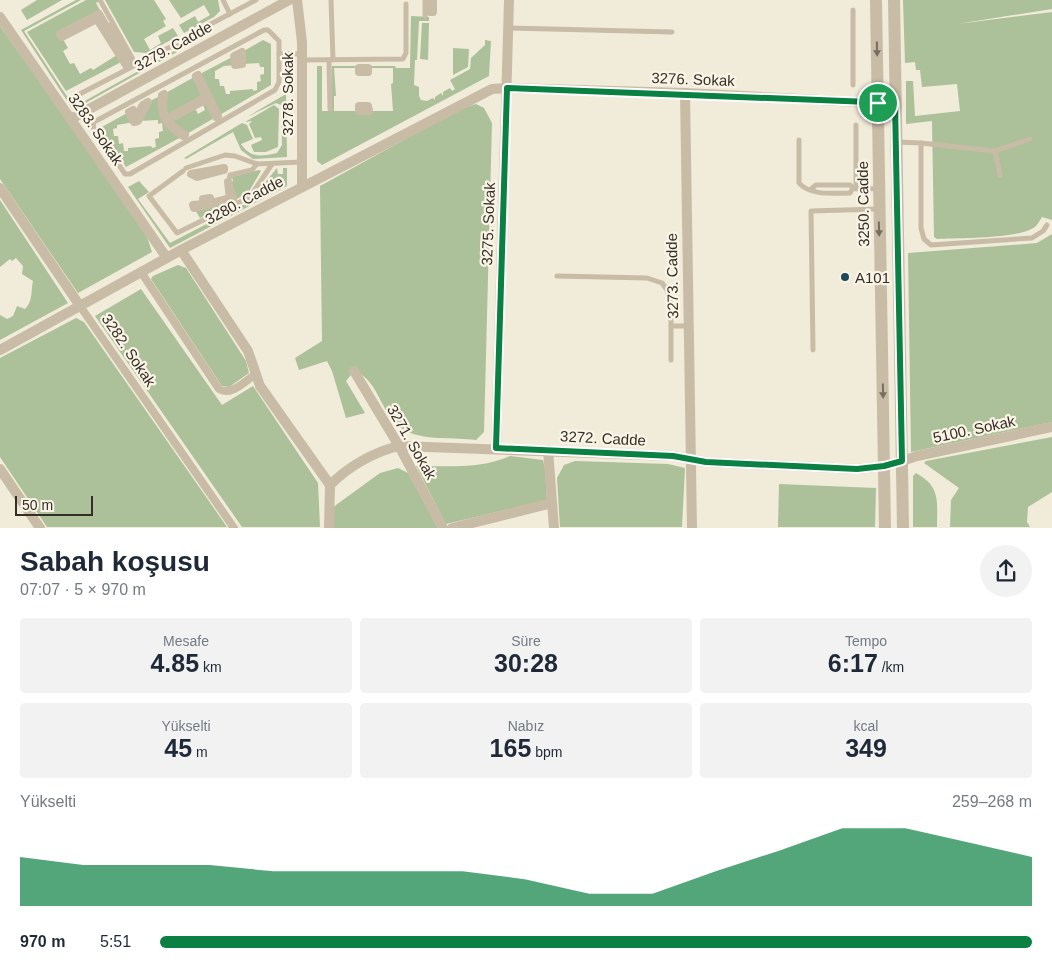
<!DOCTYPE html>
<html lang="tr">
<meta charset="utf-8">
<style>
body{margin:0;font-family:Helvetica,sans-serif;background:#f2f2f3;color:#1f2937;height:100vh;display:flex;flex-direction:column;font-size:19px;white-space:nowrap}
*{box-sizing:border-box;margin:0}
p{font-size:16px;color:#747a83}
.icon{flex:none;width:28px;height:28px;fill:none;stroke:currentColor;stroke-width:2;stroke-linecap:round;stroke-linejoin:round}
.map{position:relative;height:528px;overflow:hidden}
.details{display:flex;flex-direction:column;background:#fff;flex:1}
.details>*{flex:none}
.scale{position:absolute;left:15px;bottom:12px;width:78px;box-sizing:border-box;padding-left:5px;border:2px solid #352e27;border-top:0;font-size:14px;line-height:18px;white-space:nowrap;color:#352e27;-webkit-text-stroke:4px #f9f4e6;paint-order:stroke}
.pin{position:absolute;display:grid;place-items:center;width:42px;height:42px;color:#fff;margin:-21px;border:2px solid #fff;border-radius:50%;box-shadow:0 1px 5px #0007}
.round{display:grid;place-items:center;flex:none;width:52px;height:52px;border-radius:26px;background:#f2f2f3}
.head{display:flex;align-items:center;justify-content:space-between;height:85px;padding:0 20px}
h1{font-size:28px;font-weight:600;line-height:38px}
.stats{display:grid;grid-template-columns:repeat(3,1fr);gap:8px;height:85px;padding:5px 20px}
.stats div{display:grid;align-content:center;border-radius:5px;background:#f2f2f3;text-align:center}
.stats b{font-size:25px;font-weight:600}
.stats small{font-size:14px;font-weight:400}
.stats p{font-size:14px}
.chart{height:140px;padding:10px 20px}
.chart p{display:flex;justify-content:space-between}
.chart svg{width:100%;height:90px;margin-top:5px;fill:#0b8043;opacity:.7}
ul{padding:0 20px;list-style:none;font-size:16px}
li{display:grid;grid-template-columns:80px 60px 1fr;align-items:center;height:38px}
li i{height:12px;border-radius:6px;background:#0b8043}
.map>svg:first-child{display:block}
.green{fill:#acc09a}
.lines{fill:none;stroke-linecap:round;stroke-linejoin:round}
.service{stroke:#c9bca6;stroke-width:5}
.pedestrian{stroke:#c9bca6;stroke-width:8}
.minor{stroke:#c9bca6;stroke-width:10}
.tertiary{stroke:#c9bca6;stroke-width:12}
.oneway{fill:#786e60}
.route-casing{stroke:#fff;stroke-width:10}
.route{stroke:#0b8043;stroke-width:6}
.poi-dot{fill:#1c4857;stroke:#f9f4e6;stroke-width:2}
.labels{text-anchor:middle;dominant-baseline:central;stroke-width:4.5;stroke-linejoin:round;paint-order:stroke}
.street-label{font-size:15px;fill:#352e27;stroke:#f9f4e6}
.poi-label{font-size:15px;fill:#352e27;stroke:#f9f4e6;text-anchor:start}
</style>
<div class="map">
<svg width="1052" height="528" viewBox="0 0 1052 528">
<rect width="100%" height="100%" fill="#f1ebda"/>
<g class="green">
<polygon points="37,0 62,0 27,20 21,10"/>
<polygon points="76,0 81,0 24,31 74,107 176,50 177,52 73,110 21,30"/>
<polygon points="86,0 101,0 96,3 109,27 99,14 60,34 68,48 63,51 70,64 74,63 80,74 91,68 93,70 117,55 123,61 66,91 27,32"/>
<polygon points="105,0 154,0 166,19 163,21 166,26 144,39 150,50 161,43 158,36 173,28 178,36 147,53 134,52"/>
<polygon points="169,0 218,0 220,11 214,17 184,33 179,25 195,16 198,22 210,15 204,5 181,18"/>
<path d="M903,0H1052V9L957,24L1052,12V220L1042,217C1040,220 1038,224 1035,227C1018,239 960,238 937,239L934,237L932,121L906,124V81H913L915,116L960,111L957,84L922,87L920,70H916L915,62L905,63Z"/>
<polygon points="411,16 429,17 429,21 419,21 417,60 415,60 414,85 419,87 419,96 421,100 427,101 433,98 435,100 435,97 441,93 443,96 443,92 450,88 452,91 455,89 450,80 470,69 471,58 485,45 485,40 491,41 489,76 322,165 317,161 317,66 322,66 322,111 332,111 332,66 357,66 359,68 334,68 336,96 334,96 334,111 393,111 391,84 393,83 393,68 368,68 370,66 395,66 396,68 410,68"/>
<polygon points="422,23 429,23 428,60 420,59"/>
<polygon points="0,26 131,211 147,237 152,252 78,293 0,179"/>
<polygon points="263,40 271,44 271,85 218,116 198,75 234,56 235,65 224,66 215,71 215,79 219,79 220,86 224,86 226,94 230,94 230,91 253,89 253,91 257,90 257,82 261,81 260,75 264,74 264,67 260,67 259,63 242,64 242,52"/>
<polygon points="453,48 469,49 468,67 453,75"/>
<polygon points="196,76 206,97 166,119 164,94"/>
<path d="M286,94L287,157L253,159L241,150L233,132L186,159L184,158L242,123L247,125L253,139L241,144C251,159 262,156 277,153L282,145L281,105L276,103L247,117Z"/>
<polygon points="162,95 161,108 183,136 126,167 100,128 129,112 134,122 117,125 117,128 113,129 114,136 118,136 119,144 123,143 124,151 128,151 128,148 151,146 152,148 156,147 155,139 159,138 159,132 163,131 162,123 158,124 158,120 138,121 148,102"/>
<polygon points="207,99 216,117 185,135 168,123 194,106 198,114 205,110 202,102"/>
<path d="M476,104L484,108L492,123L484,432L476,440C454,437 427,441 406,431C380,418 380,379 354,371L346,381L365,413L346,418L332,371L327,361L299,370L295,358L322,341L320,186L462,108Z"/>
<polygon points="274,105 279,109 278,147 266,152 254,152 251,145 262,140 261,137 255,138 249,124 252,121 245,122"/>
<polygon points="277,168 278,174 283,174 283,168 287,168 287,186 170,248 128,187 139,181 149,192 138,199 170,243 249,202"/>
<polygon points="259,170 261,171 248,193 200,218 194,208 233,199 230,182 233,181 232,177"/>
<path d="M0,200L68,303L0,340V315L7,319L13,316L17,306L25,309C33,302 31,289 33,281L22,274L23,266L16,258L12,261L10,259L0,267Z"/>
<polygon points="1052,234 1052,422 911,452 908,253 1037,243"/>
<polygon points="178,265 186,268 246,361 249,373 229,387 222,386 151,279 153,276"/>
<polygon points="141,289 222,405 253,386 318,483 320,527 242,527 95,316"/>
<polygon points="76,318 84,322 227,527 47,527 0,457 0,358"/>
<polygon points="1052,437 1052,492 1028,507 1027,522 1030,527 950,527 951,500 959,488 924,463 926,461"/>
<path d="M510,456L543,460L545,468L547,500L446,524L416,466C447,466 482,469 510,456Z"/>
<polygon points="575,461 668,464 685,468 682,527 560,527 557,478 564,465"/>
<polygon points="398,468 408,473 438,528 332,528 333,508 336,505 380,473"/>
<path d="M916,473C941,487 937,501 937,527H913V476Z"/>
<polygon points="779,484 876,488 875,527 778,527"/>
</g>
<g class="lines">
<g class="service">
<polyline points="100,0 136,65"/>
<polyline points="223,0 230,14"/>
<polyline points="331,0 333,60"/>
<polyline points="853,10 853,85"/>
<polyline points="425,16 425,0"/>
<polyline points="509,28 672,32"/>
<polygon points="264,30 268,30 279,41 279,82 275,90 130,174 125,174 93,127 94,122"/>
<polyline points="279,54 301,54"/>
<polyline points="302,60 403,59 406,53 406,4"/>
<polyline points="329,60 330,109"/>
<path d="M72,98L172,46C178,48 190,40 192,34L256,0"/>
<polyline points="856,125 856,189"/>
<path d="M799,140V183C810,196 834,193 850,193L853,188L878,189"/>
<polyline points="896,142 921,143 921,228 924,239 931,245 1032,238 1043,231 1047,225"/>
<polyline points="921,143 995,151 1030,139"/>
<polyline points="995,151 1000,175"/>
<polyline points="186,168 225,155 235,156 257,164 302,162"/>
<polyline points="183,171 149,196 177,233 250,197 272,164"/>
<polyline points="229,180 230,175 252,170 257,164"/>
<polyline points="811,189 816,185 850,185 853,188"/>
<polyline points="557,276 647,278 662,283 667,290 671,305 671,360"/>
<polyline points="671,326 688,326"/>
<polyline points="813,350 811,211 878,209"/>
</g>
<g class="pedestrian">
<rect x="430" y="1" width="3" height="11"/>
<polygon points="99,14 107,28 109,27 129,63 126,65 97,19 62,37 60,34"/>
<polygon points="242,52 242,64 235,65 234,56"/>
<rect x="359" y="68" width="9" height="4"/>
<path d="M198,75L218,116L216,117L207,99L166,121L185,135L183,136C165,124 160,116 162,95L164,94L163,111L166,119L206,97L196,76Z"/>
<polygon points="148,102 138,121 134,122 129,112 133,110 136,117 143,105"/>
<polygon points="359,106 368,106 369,111 359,111"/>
<polygon points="224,168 224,170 197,177 191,174"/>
<polygon points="228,182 233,199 194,208 193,205 204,204 203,199 210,198 211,203 230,198"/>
<path d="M141,272L219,389C231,397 246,380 256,374"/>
<polyline points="80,306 234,528"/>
</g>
<g class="minor">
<polyline points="297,0 302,42 302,187"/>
<polyline points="0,17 167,258"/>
<polyline points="685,93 692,528"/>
<polyline points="71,119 289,0"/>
<polyline points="0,188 80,306"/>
<polyline points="181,250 248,351 260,386 330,485"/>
<polyline points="0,350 181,250 492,89 507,88 685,93 878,103"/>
<polyline points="354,371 399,446 443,528"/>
<polyline points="496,448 509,0"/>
<polyline points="548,450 554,528"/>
<polyline points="902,461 917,456 1052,427"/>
<polyline points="0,469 40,528"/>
<path d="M330,485C348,467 373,452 399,446L673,456L706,462L857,469L884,466"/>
<polyline points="329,528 330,485"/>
<polyline points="452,528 552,503"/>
</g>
<g class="tertiary">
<polyline points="876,0 885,528"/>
<polyline points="894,0 903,528"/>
</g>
</g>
<defs><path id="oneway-solid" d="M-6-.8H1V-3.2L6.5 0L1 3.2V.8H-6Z" transform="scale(1.25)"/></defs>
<g class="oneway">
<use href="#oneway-solid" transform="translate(877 49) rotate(89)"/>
<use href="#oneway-solid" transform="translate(879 229) rotate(89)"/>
<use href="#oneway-solid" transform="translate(883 391) rotate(89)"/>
</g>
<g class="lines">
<g class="route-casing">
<polygon id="route" points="507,88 895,103 902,461 884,466 857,469 706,462 673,456 496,448"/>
</g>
<use href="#route" class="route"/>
</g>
<circle class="poi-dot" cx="845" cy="277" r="5"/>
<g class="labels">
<g class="street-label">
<text transform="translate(173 46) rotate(-29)">3279. Cadde</text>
<text transform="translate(693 79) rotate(2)">3276. Sokak</text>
<text transform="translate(287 94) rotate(-90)">3278. Sokak</text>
<text transform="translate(96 129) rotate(55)">3283. Sokak</text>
<text transform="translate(244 200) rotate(-28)">3280. Cadde</text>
<text transform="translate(863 204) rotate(-91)">3250. Cadde</text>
<text transform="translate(488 224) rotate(-88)">3275. Sokak</text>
<text transform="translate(672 276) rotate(-91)">3273. Cadde</text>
<text transform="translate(129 350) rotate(56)">3282. Sokak</text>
<text transform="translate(974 429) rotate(-12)">5100. Sokak</text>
<text transform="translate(603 438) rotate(3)">3272. Cadde</text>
<text transform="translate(412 442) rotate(60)">3271. Sokak</text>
</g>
<g class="poi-label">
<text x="855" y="277">A101</text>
</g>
</g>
</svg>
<div class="scale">50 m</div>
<div class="pin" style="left:878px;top:103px;background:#1e9e55"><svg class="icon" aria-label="arrive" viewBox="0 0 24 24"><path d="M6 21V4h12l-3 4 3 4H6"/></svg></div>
</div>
<section class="details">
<div class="head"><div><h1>Sabah koşusu</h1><p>07:07 · 5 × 970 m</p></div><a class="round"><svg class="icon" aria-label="share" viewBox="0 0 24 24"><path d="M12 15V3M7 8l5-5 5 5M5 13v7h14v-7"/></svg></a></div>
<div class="stats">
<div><p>Mesafe</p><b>4.85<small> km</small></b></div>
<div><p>Süre</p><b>30:28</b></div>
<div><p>Tempo</p><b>6:17<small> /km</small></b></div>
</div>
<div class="stats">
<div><p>Yükselti</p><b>45<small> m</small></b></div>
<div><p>Nabız</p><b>165<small> bpm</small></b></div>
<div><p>kcal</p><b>349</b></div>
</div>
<div class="chart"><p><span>Yükselti</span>259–268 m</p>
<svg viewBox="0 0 160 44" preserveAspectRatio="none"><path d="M0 44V20L10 24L20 24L30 24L40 27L50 27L60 27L70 27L80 31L90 38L100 38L110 27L120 17L130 6L140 6L150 13L160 20V44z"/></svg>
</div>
<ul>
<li><b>970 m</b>5:51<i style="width:100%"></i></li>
</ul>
</section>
